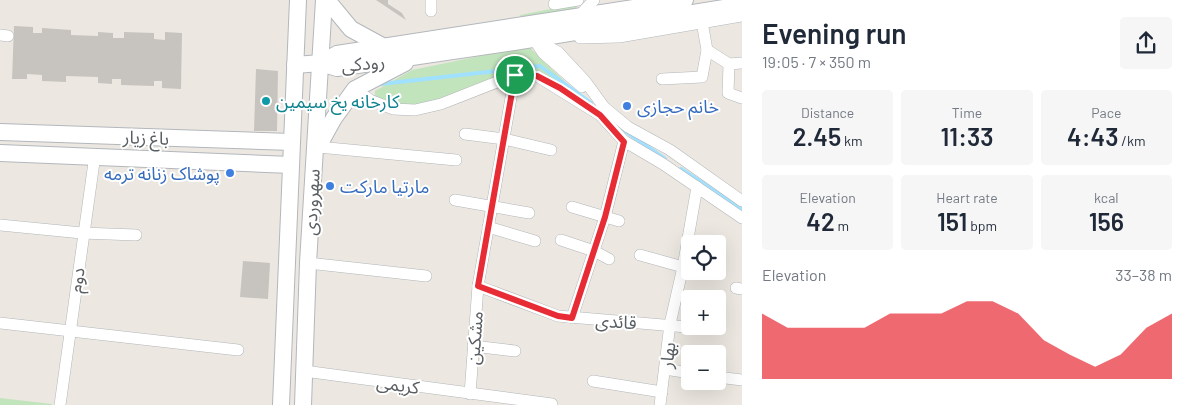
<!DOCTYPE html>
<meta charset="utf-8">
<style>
body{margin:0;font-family:Barlow,"Noto Sans Arabic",sans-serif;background:#f6f6f7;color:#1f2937;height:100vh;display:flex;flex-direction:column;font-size:19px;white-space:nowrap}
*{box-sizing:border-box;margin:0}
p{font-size:16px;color:#747a83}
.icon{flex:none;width:28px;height:28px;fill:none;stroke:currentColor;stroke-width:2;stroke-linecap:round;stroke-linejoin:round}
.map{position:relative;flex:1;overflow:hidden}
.side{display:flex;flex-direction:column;background:#fff;width:450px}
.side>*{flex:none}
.controls{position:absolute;left:681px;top:235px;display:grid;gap:10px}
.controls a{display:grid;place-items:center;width:45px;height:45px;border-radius:5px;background:#fff;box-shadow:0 5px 20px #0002;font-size:25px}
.pin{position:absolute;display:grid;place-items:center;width:42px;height:42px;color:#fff;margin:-21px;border:2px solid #fff;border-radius:50%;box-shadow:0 1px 5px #0007}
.round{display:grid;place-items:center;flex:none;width:52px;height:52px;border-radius:5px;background:#f6f6f7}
.head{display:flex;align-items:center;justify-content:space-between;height:85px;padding:0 20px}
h1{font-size:28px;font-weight:600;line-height:38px}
.stats{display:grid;grid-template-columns:repeat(3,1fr);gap:8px;height:85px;padding:5px 20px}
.stats div{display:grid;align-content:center;border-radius:5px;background:#f6f6f7;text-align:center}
.stats b{font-size:25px;font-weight:600}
.stats small{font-size:14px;font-weight:400}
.stats p{font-size:14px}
.chart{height:140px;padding:10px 20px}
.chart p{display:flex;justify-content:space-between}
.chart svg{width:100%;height:90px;margin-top:5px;fill:#e72c35;opacity:.7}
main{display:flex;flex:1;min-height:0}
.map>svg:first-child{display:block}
.green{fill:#c2e4bd}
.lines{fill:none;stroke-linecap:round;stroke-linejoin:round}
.stream{stroke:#9fe1fe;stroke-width:4}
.building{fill:#c7c3be}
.street-casing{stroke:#b2b5b9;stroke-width:12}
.secondary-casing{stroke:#b3b7bc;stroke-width:18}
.street{stroke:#fff;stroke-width:11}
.secondary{stroke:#fff;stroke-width:16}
.route-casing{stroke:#fff;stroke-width:10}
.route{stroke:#e72c35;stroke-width:6}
.culture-dot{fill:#0f9aa8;stroke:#fff;stroke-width:2}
.shop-dot{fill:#3f7fe0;stroke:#fff;stroke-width:2}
.labels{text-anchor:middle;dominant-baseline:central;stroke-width:4;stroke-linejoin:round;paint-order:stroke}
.street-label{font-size:18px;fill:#595e62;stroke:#fff}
.culture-label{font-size:18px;fill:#0d838f;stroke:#fff;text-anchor:start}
.shop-label{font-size:18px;fill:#366cbe;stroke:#fff;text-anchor:start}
</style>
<main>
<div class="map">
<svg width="742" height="405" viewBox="0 0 742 405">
<rect width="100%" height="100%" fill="#ece8e1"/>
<g class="green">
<polygon points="581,3 568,15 523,23 520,15"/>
<polygon points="528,46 587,103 538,74 416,109 375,100 375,91 412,70"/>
<polygon points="0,398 52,404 52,405 0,405"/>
</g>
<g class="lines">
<g class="stream">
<polyline points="381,84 540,66 591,103"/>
<polyline points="621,128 665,159"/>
<polyline points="681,169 742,209"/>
</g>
</g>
<g class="building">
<polygon points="376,0 388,0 388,4 402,13 406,20"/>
<polygon points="14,26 33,27 33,33 42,33 42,28 71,30 71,35 98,36 98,32 113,33 113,38 124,38 124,32 154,33 154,39 165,40 165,32 182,33 181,89 162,88 162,81 154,81 154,86 121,85 121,79 112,79 112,84 98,83 98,77 66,76 66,82 42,81 42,75 27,74 27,79 12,79"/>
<polygon points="256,69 278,71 277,131 254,131"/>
<polygon points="243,261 270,263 268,299 240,297"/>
</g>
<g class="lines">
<g class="street-casing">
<g id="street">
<polyline points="554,4 578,0"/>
<polyline points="431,11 431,0"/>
<polyline points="579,16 594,0"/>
<polyline points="702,22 707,50 729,64 728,93 742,98"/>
<polyline points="0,35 8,36"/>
<polyline points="580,38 619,37 742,16"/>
<polyline points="533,39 558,52 585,81 604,107 628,127 670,150 742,201"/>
<polyline points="535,41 543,53 582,87"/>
<polyline points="729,64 742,63"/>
<polyline points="662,79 702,77 707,50"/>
<polyline points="355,89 370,100 393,109 415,110 441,104 515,75 537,76 600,115 624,141 663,164 742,218"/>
<polyline points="465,134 504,139 551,150"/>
<polyline points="318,147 456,160"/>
<polyline points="455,200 529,213"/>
<polyline points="572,207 619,221"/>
<polyline points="0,225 82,233 136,235"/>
<polyline points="488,227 535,241"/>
<polyline points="561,240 594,251 609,259"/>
<polyline points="640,255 683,267"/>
<polyline points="308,263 426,276"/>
<polyline points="478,286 558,316 710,329"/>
<polyline points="736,288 742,289"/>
<polyline points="572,318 605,217 624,141"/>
<polyline points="0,323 238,350"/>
<polyline points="473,346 515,351"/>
<polyline points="665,369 690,373"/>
<polyline points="304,371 552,404"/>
<polyline points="718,377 742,380"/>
<polyline points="593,381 662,392"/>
<polyline points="470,394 478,286 515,75"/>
<polyline points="60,405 95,155"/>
<polyline points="660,405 670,324 683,267 697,187"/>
</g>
</g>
<g class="secondary-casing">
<g id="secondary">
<polyline points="327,0 351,29 386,48"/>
<polyline points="321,63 337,68 514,42 742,5"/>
<polyline points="295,65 321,63 337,54 685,0"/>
<polyline points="0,132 292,142"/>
<polyline points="318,147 334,118 355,89 405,63"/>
<polyline points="0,153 291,165"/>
<polyline points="281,405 298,0"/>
<polyline points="303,405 308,263 324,0"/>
</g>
</g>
<use href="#street" class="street"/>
<use href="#secondary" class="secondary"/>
</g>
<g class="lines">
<g class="route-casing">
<polygon id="route" points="515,75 537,76 560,88 600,115 624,142 605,217 572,318 558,316 478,286"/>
</g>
<use href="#route" class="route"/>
</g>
<circle class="culture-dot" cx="266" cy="101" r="5"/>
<g class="shop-dot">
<circle cx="627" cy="106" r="5"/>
<circle cx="230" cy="173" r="5"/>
<circle cx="330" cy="186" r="5"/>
</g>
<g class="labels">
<g class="street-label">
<text transform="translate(363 63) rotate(-6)">رودکی</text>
<text transform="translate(146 137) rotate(2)">باغ زیار</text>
<text transform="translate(311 202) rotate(-87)">سهروردی</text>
<text transform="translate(76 280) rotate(-82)">دوم</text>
<text transform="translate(616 321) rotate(3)">قائدی</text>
<text transform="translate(474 338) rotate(-86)">مشکین</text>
<text transform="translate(667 355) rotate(-83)">بهار</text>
<text transform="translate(398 384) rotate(8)">کریمی</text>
</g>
<g class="culture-label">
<text x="276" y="101">کارخانه یخ سیمین</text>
</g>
<g class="shop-label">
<text x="637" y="106">خانم حجازی</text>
<text x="220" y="173" text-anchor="end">پوشاک زنانه ترمه</text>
<text x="340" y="186">مارتیا مارکت</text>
</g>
</g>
</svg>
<div class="controls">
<a><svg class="icon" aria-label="locate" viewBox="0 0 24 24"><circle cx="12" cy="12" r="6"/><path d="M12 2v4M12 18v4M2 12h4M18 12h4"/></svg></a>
<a>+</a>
<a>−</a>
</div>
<div class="pin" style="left:515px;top:75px;background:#1e9e55"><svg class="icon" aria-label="arrive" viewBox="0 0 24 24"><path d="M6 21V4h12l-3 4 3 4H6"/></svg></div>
</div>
<section class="side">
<div class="head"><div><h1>Evening run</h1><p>19:05 · 7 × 350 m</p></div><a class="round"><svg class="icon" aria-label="share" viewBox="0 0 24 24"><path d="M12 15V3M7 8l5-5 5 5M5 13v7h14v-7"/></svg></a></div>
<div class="stats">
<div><p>Distance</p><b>2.45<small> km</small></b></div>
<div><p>Time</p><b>11:33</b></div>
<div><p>Pace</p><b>4:43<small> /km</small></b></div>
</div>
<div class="stats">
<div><p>Elevation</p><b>42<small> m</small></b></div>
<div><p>Heart rate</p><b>151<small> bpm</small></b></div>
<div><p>kcal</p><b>156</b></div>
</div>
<div class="chart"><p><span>Elevation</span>33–38 m</p>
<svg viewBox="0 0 160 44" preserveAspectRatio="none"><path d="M0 44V12L10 19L20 19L30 19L40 19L50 12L60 12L70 12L80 6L90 6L100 12L110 25L120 32L130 38L140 32L150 19L160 12V44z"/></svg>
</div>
</section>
</main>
